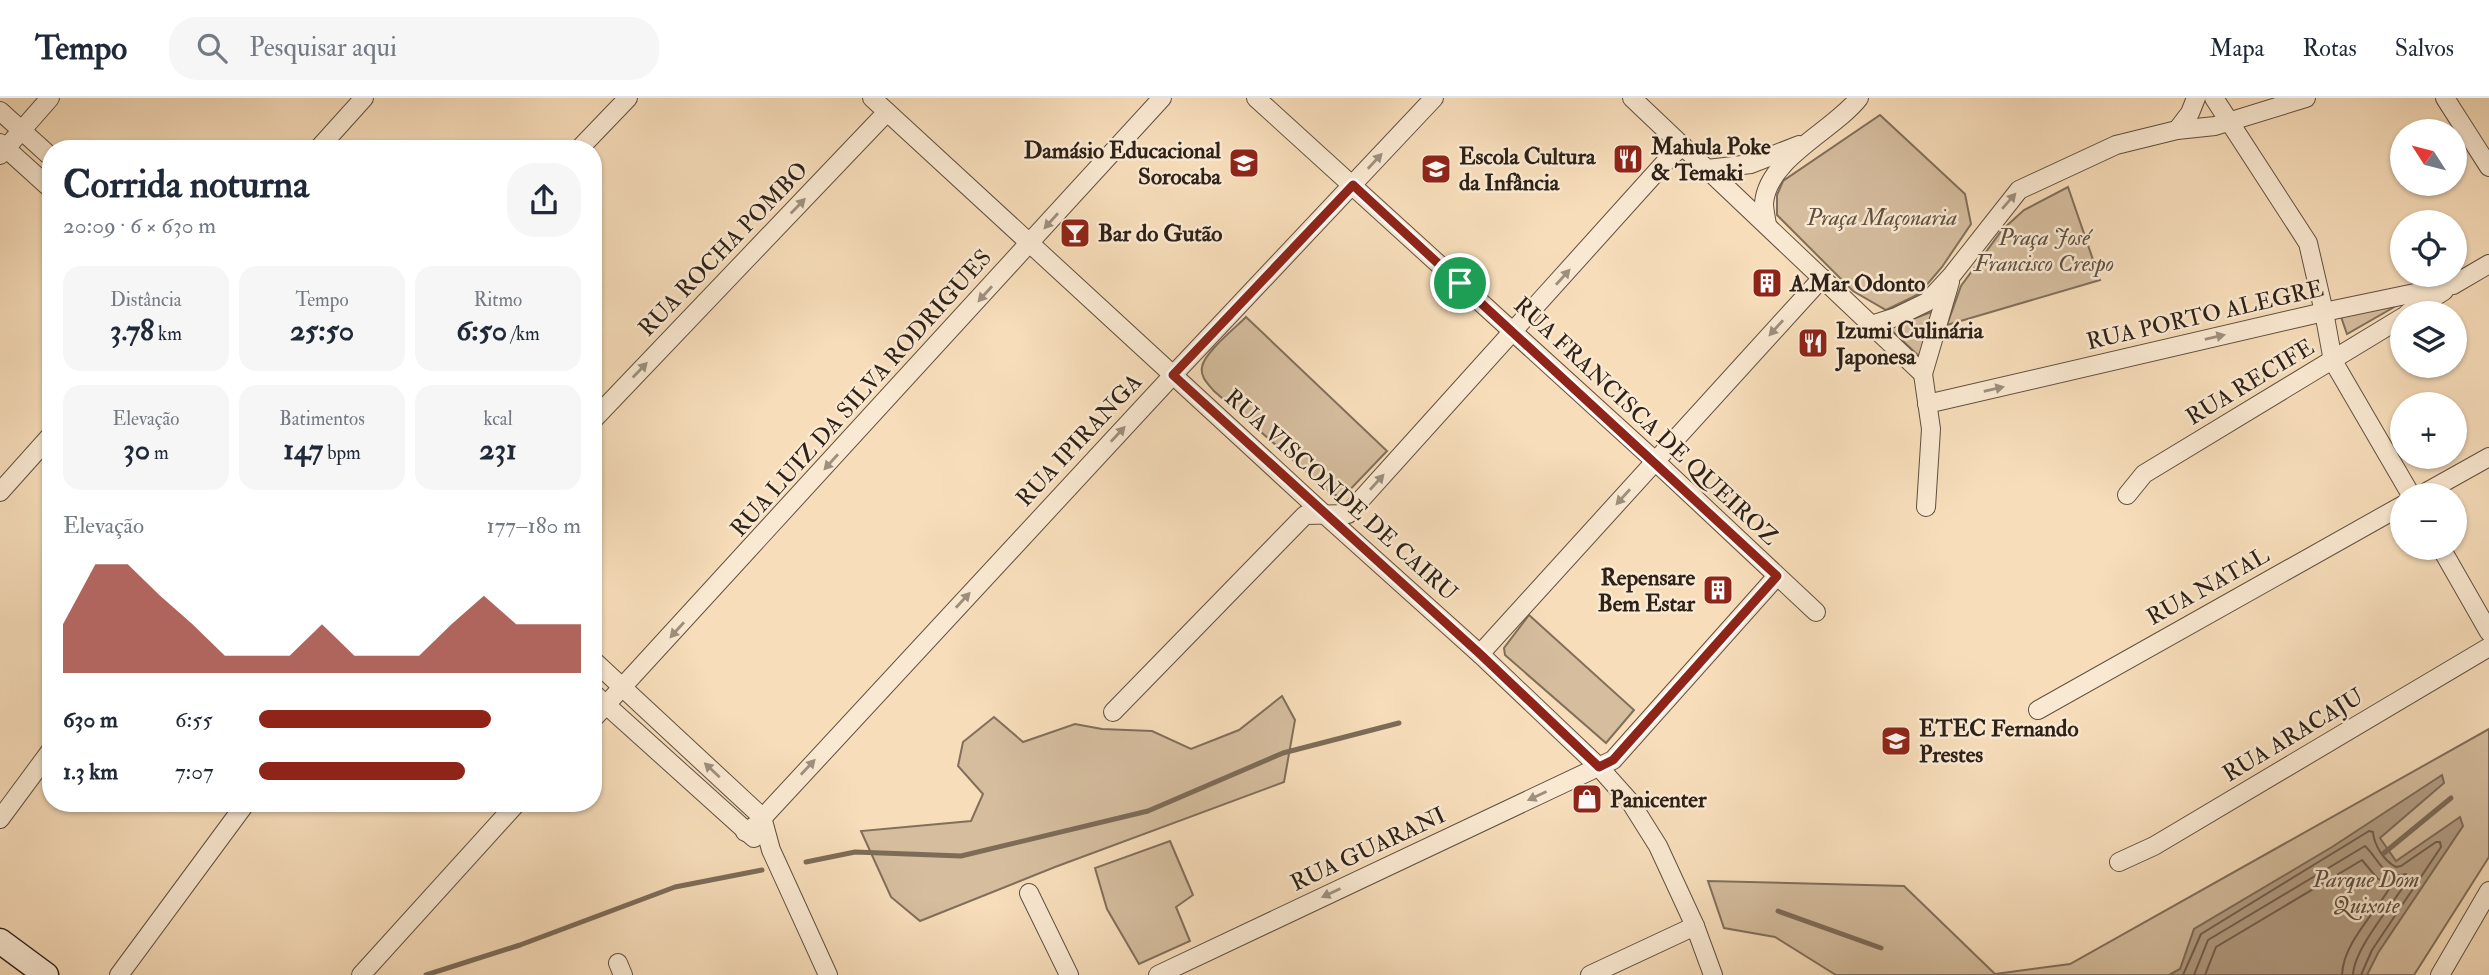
<!DOCTYPE html>
<html lang="pt">
<meta charset="utf-8">
<style>
body{margin:0;font-family:"IM FELL Double Pica",serif;background:#f6f6f7;color:#1f2937;height:100vh;display:flex;flex-direction:column;font-size:26px;white-space:nowrap}
*{box-sizing:border-box;margin:0}
p{font-size:23px;color:#747a83}
.icon{flex:none;width:38px;height:38px;fill:none;stroke:currentColor;stroke-width:2;stroke-linecap:round;stroke-linejoin:round}
.map{position:relative;flex:1;overflow:hidden}
.details{position:absolute;left:42px;top:42px;width:560px;height:672px;display:flex;flex-direction:column;background:#fff;border-radius:28px;box-shadow:0 2px 5px #0004}
.details>*{flex:none}
.needle{width:46px;rotate:306deg}
.fabs{position:absolute;left:2390px;top:21px;display:grid;gap:14px}
.fabs a{display:grid;place-items:center;width:77px;height:77px;border-radius:50%;background:#fff;box-shadow:0 2px 5px #0004;font-size:35px}
.pin{position:absolute;display:grid;place-items:center;width:60px;height:60px;color:#fff;margin:-30px;border:4px solid #fff;border-radius:50%;box-shadow:0 2px 7px #0007}
.round{display:grid;place-items:center;flex:none;width:74px;height:74px;border-radius:28px;background:#f6f6f7}
.head{display:flex;align-items:center;justify-content:space-between;height:119px;padding:0 21px}
h1{font-size:38px;font-weight:800;line-height:52px}
.metrics{display:grid;grid-template-columns:repeat(3,1fr);gap:10px;height:119px;padding:7px 21px}
.metrics div{display:grid;align-content:center;border-radius:18px;background:#f6f6f7;text-align:center}
.metrics b{font-size:30px;font-weight:800}
.metrics small{font-size:19px;font-weight:400}
.metrics p{font-size:19px}
.chart{height:196px;padding:14px 21px}
.chart p{display:flex;justify-content:space-between}
.chart svg{width:100%;height:126px;margin-top:7px;fill:#8f2418;opacity:.7}
ul{padding:0 21px;list-style:none;font-size:23px}
li{display:grid;grid-template-columns:112px 84px 1fr;align-items:center;height:52px}
li i{height:18px;border-radius:9px;background:#8f2418}
header{display:flex;align-items:center;gap:42px;box-sizing:border-box;height:98px;padding:0 35px;background:#fff;border-bottom:2px solid #e0e1e3}
header strong{font-size:33px}
nav{display:flex;gap:38px;margin-inline-start:auto;font-size:24px}
.search{width:490px;height:63px;background:#f6f6f7;display:flex;align-items:center;gap:18px;box-sizing:border-box;padding:0 24px;border-radius:28px;color:#747a83;font-size:26px}
.map>svg:first-child{display:block}
.green{fill:#d5bd9e;stroke:#816f5b;stroke-width:2}
.water{fill:#b29d83;stroke:#7d6b58;stroke-width:2}
.lines{fill:none;stroke-linecap:round;stroke-linejoin:round}
.shore{stroke:#705f4e;stroke-width:2}
.stream{stroke:#7d6b58;stroke-width:5}
.street-casing{stroke:#605040;stroke-width:20}
.secondary-casing{stroke:#2d2118;stroke-width:27}
.street{stroke:#fae9d2;stroke-width:18}
.secondary{stroke:#fae9d2;stroke-width:24}
.oneway{fill:#9e8f7e}
.route-casing{stroke:#fff;stroke-width:14}
.route{stroke:#8f2418;stroke-width:9}
.labels{text-anchor:middle;dominant-baseline:central;stroke-width:5;stroke-linejoin:round;paint-order:stroke}
.poi-label{font-size:23px;font-weight:bold;fill:#2d2118;stroke:#fae9d2;text-anchor:start}
.park-label{font-size:23px;font-style:italic;fill:#5f5040;stroke:#fae9d2}
.street-label{font-size:23px;fill:#2d2118;stroke:#fae9d2}
</style>
<header>
<strong>Tempo</strong>
<div class="search"><svg class="icon" aria-label="search" viewBox="0 0 24 24"><circle cx="10" cy="10" r="6"/><path d="M15 15l6 6"/></svg>Pesquisar aqui</div>
<nav><a>Mapa</a><a>Rotas</a><a>Salvos</a></nav>
</header>
<div class="map">
<svg width="2489" height="877" viewBox="0 0 2489 877">
<rect width="100%" height="100%" fill="#f7ddba"/>
<filter id="stains"><feTurbulence type="fractalNoise" baseFrequency=".00286" numOctaves="4"/><feColorMatrix values="0 0 0 0 .2 0 0 0 0 .09 0 0 0 0 .02 0 0 0 .5 -.17"/></filter>
<radialGradient id="worn" r=".72"><stop offset=".6" stop-color="#630" stop-opacity="0"/><stop offset="1" stop-color="#630" stop-opacity=".3"/></radialGradient>
<g class="green">
<polygon points="1880,17 1965,96 1971,126 1942,169 1919,196 1886,212 1853,193 1777,117 1777,97 1783,83"/>
<polygon points="2068,89 2100,182 1947,227 1961,188 2002,132 2024,112"/>
<polygon points="2403,204 2347,236 2339,213"/>
<polygon points="1934,213 1922,261 1889,230"/>
<path d="M1246,219L1387,353L1343,399L1332,396L1214,293C1208,286 1200,279 1202,269C1204,255 1235,230 1246,219Z"/>
<polygon points="1529,517 1634,612 1606,645 1505,557 1504,550"/>
<polygon points="1282,598 1295,622 1284,684 1055,769 920,823 891,799 861,733 971,723 983,696 958,668 963,644 994,619 1023,644 1075,626 1102,631 1152,633 1191,651 1239,632"/>
<polygon points="2489,631 2489,759 2414,877 1836,877 1775,839 1724,830 1708,783 1904,788 1995,876 2070,866"/>
<polygon points="1170,743 1193,797 1176,809 1190,843 1139,866 1107,811 1095,770"/>
</g>
<polygon class="water" points="2442,677 2444,685 2380,740 2396,763 2460,719 2463,728 2378,855 2367,877 2169,877 2180,871 2194,831 2332,749"/>
<g class="lines">
<g class="shore">
<path d="M2183,877L2201,836L2369,733L2373,734C2374,747 2384,763 2396,769L2401,768L2436,744H2440L2441,749L2372,852L2361,877"/>
<path d="M2194,877L2208,842L2365,748C2379,761 2383,782 2406,776L2409,780C2394,805 2354,850 2353,877"/>
<path d="M2205,877L2216,849L2362,762L2377,780L2388,787L2389,791C2374,816 2343,846 2342,877"/>
</g>
<g class="stream">
<polyline points="2384,755 2451,700"/>
<polyline points="806,764 855,754 961,758 1148,713 1283,655 1399,625"/>
<polyline points="1778,813 1881,850"/>
<polyline points="426,877 520,847 675,789 762,772"/>
</g>
<g class="street-casing">
<g id="street">
<polyline points="872,0 1324,416 1480,556 1599,669 1631,705 1658,748 1695,828 1713,877"/>
<polyline points="1256,0 1655,363 1816,514"/>
<polyline points="1632,0 1923,276"/>
<polyline points="2214,0 2308,145 2324,214 2333,263 2411,397"/>
<polyline points="2445,0 2489,69"/>
<polyline points="0,13 51,59"/>
<polyline points="2177,32 2190,15 2196,0"/>
<polyline points="0,45 51,91"/>
<polyline points="318,51 364,0"/>
<polyline points="579,51 628,0"/>
<polyline points="0,57 50,0"/>
<polyline points="1707,71 1751,66 1799,47"/>
<path d="M1767,127C1766,120 1764,112 1764,105C1768,60 1833,33 1859,0"/>
<polyline points="2408,215 2444,193"/>
<polyline points="1871,227 1896,219 1927,204 1952,177 2019,92 2116,47 2177,32 2215,28 2306,0"/>
<polyline points="1927,306 2324,214 2453,187 2489,166"/>
<polyline points="593,322 887,14"/>
<polyline points="0,394 51,337"/>
<polyline points="2127,397 2144,376 2403,219"/>
<polyline points="2421,397 2489,359"/>
<polyline points="1926,409 1931,331 1923,276 1950,184"/>
<polyline points="2441,450 2489,534"/>
<polyline points="1480,556 1822,180"/>
<polyline points="593,562 762,719 771,752 828,877"/>
<polyline points="593,595 754,740"/>
<polyline points="2038,612 2403,407"/>
<polyline points="1113,614 1305,417 1348,416 1669,60 1683,48"/>
<polyline points="593,621 1162,0"/>
<polyline points="0,721 51,652"/>
<polyline points="745,734 756,727 1173,277 1434,0"/>
<polyline points="2119,764 2154,748 2489,549"/>
<polyline points="1029,795 1069,877"/>
<polyline points="618,865 623,877"/>
<polyline points="119,877 246,705"/>
<polyline points="361,877 517,705"/>
<polyline points="1158,877 1613,662 1777,478"/>
<polyline points="1590,877 1695,828"/>
<polyline points="2440,877 2489,793"/>
</g>
</g>
<g class="secondary-casing">
<polyline id="secondary" points="0,843 46,877"/>
</g>
<use href="#street" class="street"/>
<use href="#secondary" class="secondary"/>
</g>
<defs><path id="oneway-solid" d="M-6-.8H1V-3.2L6.5 0L1 3.2V.8H-6Z" transform="scale(1.75)"/></defs>
<g class="oneway">
<use href="#oneway-solid" transform="translate(1375 63) rotate(-47)"/>
<use href="#oneway-solid" transform="translate(2009 103) rotate(-49)"/>
<use href="#oneway-solid" transform="translate(798 108) rotate(-46)"/>
<use href="#oneway-solid" transform="translate(1051 123) rotate(132)"/>
<use href="#oneway-solid" transform="translate(1563 179) rotate(-48)"/>
<use href="#oneway-solid" transform="translate(985 196) rotate(132)"/>
<use href="#oneway-solid" transform="translate(1776 230) rotate(132)"/>
<use href="#oneway-solid" transform="translate(2215 239) rotate(-13)"/>
<use href="#oneway-solid" transform="translate(640 272) rotate(-46)"/>
<use href="#oneway-solid" transform="translate(1994 291) rotate(-13)"/>
<use href="#oneway-solid" transform="translate(1118 336) rotate(-47)"/>
<use href="#oneway-solid" transform="translate(831 364) rotate(132)"/>
<use href="#oneway-solid" transform="translate(1377 384) rotate(-48)"/>
<use href="#oneway-solid" transform="translate(1623 399) rotate(132)"/>
<use href="#oneway-solid" transform="translate(963 502) rotate(-47)"/>
<use href="#oneway-solid" transform="translate(677 532) rotate(132)"/>
<use href="#oneway-solid" transform="translate(808 669) rotate(-47)"/>
<use href="#oneway-solid" transform="translate(712 672) rotate(-137)"/>
<use href="#oneway-solid" transform="translate(1537 698) rotate(155)"/>
<use href="#oneway-solid" transform="translate(1331 795) rotate(155)"/>
</g>
<g class="lines">
<g class="route-casing">
<polygon id="route" points="1353,87 1777,478 1613,662 1599,669 1480,556 1173,277"/>
</g>
<use href="#route" class="route"/>
</g>
<defs>
<g id="restaurant-square" transform="scale(1.575)"><rect x="-9" y="-9" width="18" height="18" rx="4" fill="#8f2418" stroke="#fae9d2"/><path d="M-5-6h1v4h1v-4h1v4h1v-4h1v5L-1.5 .5V6h-2V.5L-5-1ZM5-6V6H3V1.5H1.5Q1.5-4 5-6Z" fill="#fff"/></g>
<g id="school-square" transform="scale(1.575)"><rect x="-9" y="-9" width="18" height="18" rx="4" fill="#8f2418" stroke="#fae9d2"/><path d="M0-5L7-2L0 1L-7-2ZM-4 1L0 2.5L4 1V4Q0 6-4 4Z" fill="#fff"/></g>
<g id="bar-square" transform="scale(1.575)"><rect x="-9" y="-9" width="18" height="18" rx="4" fill="#8f2418" stroke="#fae9d2"/><path d="M-6-5H6L.8 .8V4.5H3.5V6h-7V4.5H-.8V.8Z" fill="#fff"/></g>
<g id="building-square" transform="scale(1.575)"><rect x="-9" y="-9" width="18" height="18" rx="4" fill="#8f2418" stroke="#fae9d2"/><path d="M-4-6H4V6H1V3H-1V6H-4ZM-2.5-4.3h1.7v1.8h-1.7ZM.8-4.3h1.7v1.8H.8ZM-2.5-1h1.7V.8h-1.7ZM.8-1h1.7V.8H.8Z" fill="#fff"/></g>
<g id="university-square" transform="scale(1.575)"><rect x="-9" y="-9" width="18" height="18" rx="4" fill="#8f2418" stroke="#fae9d2"/><path d="M0-5L7-2L0 1L-7-2ZM-4 1L0 2.5L4 1V4Q0 6-4 4Z" fill="#fff"/></g>
<g id="shop-square" transform="scale(1.575)"><rect x="-9" y="-9" width="18" height="18" rx="4" fill="#8f2418" stroke="#fae9d2"/><path d="M-5-2.5h2.3a2.7 3.5 0 0 1 5.4 0H5L5.5 6h-11ZM-1.5-2.5h3a1.5 2.3 0 0 0-3 0Z" fill="#fff"/></g>
</defs>
<g fill-rule="evenodd">
<use href="#restaurant-square" x="1628" y="61"/>
<use href="#school-square" x="1244" y="65"/>
<use href="#school-square" x="1436" y="71"/>
<use href="#bar-square" x="1075" y="135"/>
<use href="#building-square" x="1767" y="185"/>
<use href="#restaurant-square" x="1813" y="245"/>
<use href="#building-square" x="1718" y="492"/>
<use href="#university-square" x="1896" y="643"/>
<use href="#shop-square" x="1587" y="701"/>
</g>
<g class="labels">
<g class="poi-label">
<text x="1651" y="48">Mahula Poke<tspan x="1651" dy="26">&amp; Temaki</tspan></text>
<text x="1221" y="52" text-anchor="end">Damásio Educacional<tspan x="1221" dy="26">Sorocaba</tspan></text>
<text x="1459" y="58">Escola Cultura<tspan x="1459" dy="26">da Infância</tspan></text>
<text x="1098" y="135">Bar do Gutão</text>
<text x="1790" y="185">A.Mar Odonto</text>
<text x="1836" y="232">Izumi Culinária<tspan x="1836" dy="26">Japonesa</tspan></text>
<text x="1695" y="479" text-anchor="end">Repensare<tspan x="1695" dy="26">Bem Estar</tspan></text>
<text x="1919" y="630">ETEC Fernando<tspan x="1919" dy="26">Prestes</tspan></text>
<text x="1610" y="701">Panicenter</text>
</g>
<g class="park-label">
<text x="1882" y="119">Praça Maçonaria</text>
<text x="2044" y="139">Praça José<tspan x="2044" dy="26">Francisco Crespo</tspan></text>
<text x="2366" y="781">Parque Dom<tspan x="2366" dy="26">Quixote</tspan></text>
</g>
<g class="street-label">
<text transform="translate(723 151) rotate(-46)">RUA ROCHA POMBO</text>
<text transform="translate(2205 217) rotate(-13)">RUA PORTO ALEGRE</text>
<text transform="translate(2250 284) rotate(-31)">RUA RECIFE</text>
<text transform="translate(861 295) rotate(-48)">RUA LUIZ DA SILVA RODRIGUES</text>
<text transform="translate(1646 323) rotate(43)">RUA FRANCISCA DE QUEIROZ</text>
<text transform="translate(1079 342) rotate(-47)">RUA IPIRANGA</text>
<text transform="translate(1341 397) rotate(42)">RUA VISCONDE DE CAIRU</text>
<text transform="translate(2208 488) rotate(-29)">RUA NATAL</text>
<text transform="translate(2293 637) rotate(-31)">RUA ARACAJU</text>
<text transform="translate(1368 751) rotate(-25)">RUA GUARANI</text>
</g>
</g>
<rect width="100%" height="100%" filter="url(#stains)"/>
<rect width="100%" height="100%" fill="url(#worn)"/>
</svg>
<div class="fabs">
<a><svg class="needle" viewBox="-14 -14 28 28"><path d="M0-13l5 13h-10z" fill="#e53935"/><path d="M0 13l5-13h-10z" fill="#747a83"/></svg></a>
<a><svg class="icon" aria-label="locate" viewBox="0 0 24 24"><circle cx="12" cy="12" r="6"/><path d="M12 2v4M12 18v4M2 12h4M18 12h4"/></svg></a>
<a><svg class="icon" aria-label="layers" viewBox="0 0 24 24"><path d="M12 4l9 5-9 5-9-5zM3 14l9 5 9-5"/></svg></a>
<a>+</a>
<a>−</a>
</div>
<div class="pin" style="left:1460px;top:185px;background:#1e9e55"><svg class="icon" aria-label="arrive" viewBox="0 0 24 24"><path d="M6 21V4h12l-3 4 3 4H6"/></svg></div>
<section class="details">
<div class="head"><div><h1>Corrida noturna</h1><p>20:09 · 6 × 630 m</p></div><a class="round"><svg class="icon" aria-label="share" viewBox="0 0 24 24"><path d="M12 15V3M7 8l5-5 5 5M5 13v7h14v-7"/></svg></a></div>
<div class="metrics">
<div><p>Distância</p><b>3.78<small> km</small></b></div>
<div><p>Tempo</p><b>25:50</b></div>
<div><p>Ritmo</p><b>6:50<small> /km</small></b></div>
</div>
<div class="metrics">
<div><p>Elevação</p><b>30<small> m</small></b></div>
<div><p>Batimentos</p><b>147<small> bpm</small></b></div>
<div><p>kcal</p><b>231</b></div>
</div>
<div class="chart"><p><span>Elevação</span>177–180 m</p>
<svg viewBox="0 0 160 44" preserveAspectRatio="none"><path d="M0 44V27L10 6L20 6L30 17L40 27L50 38L60 38L70 38L80 27L90 38L100 38L110 38L120 27L130 17L140 27L150 27L160 27V44z"/></svg>
</div>
<ul>
<li><b>630 m</b>6:55<i style="width:72%"></i></li>
<li><b>1.3 km</b>7:07<i style="width:64%"></i></li>
</ul>
</section>
</div>
